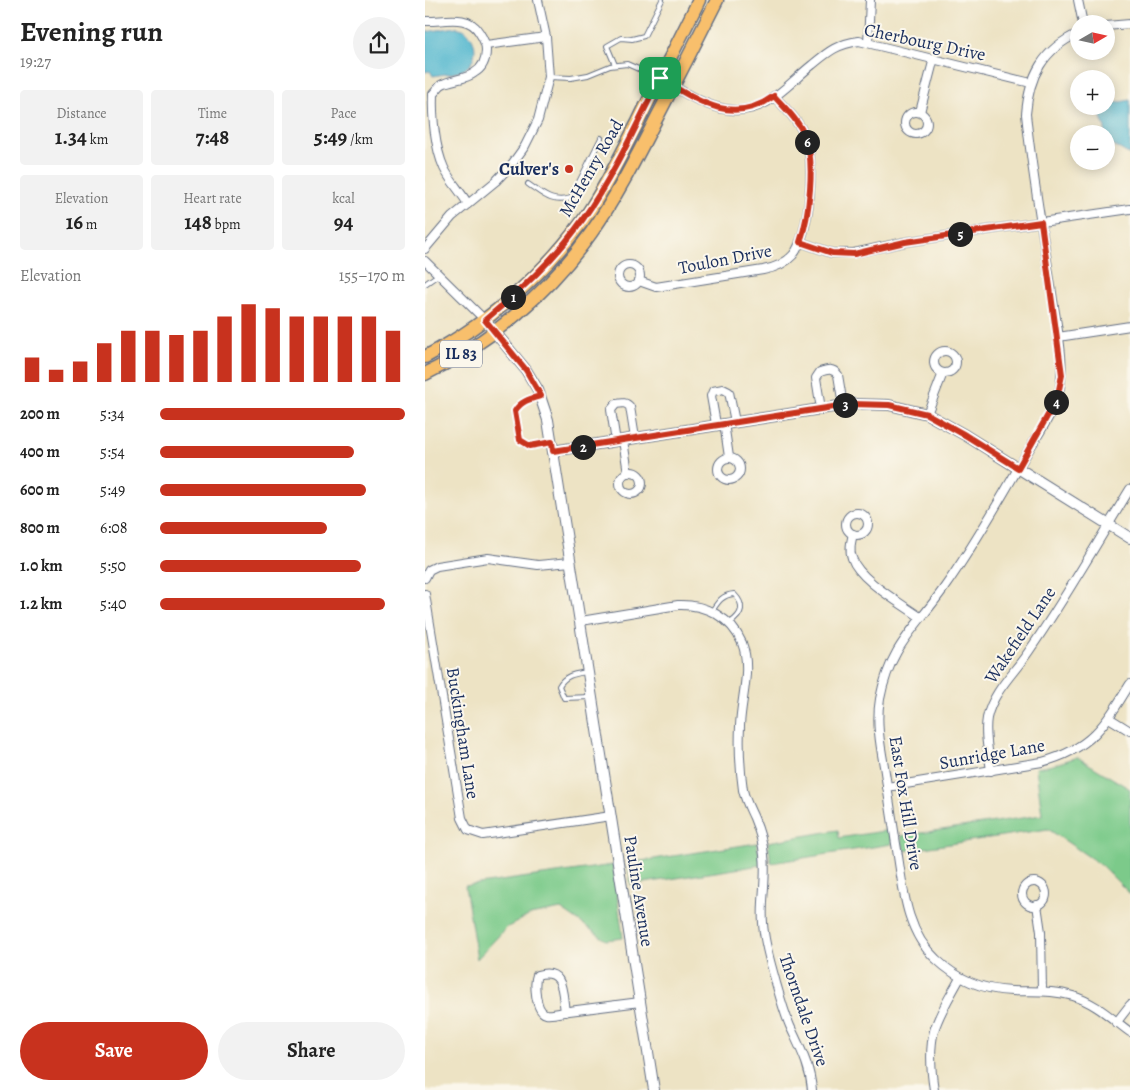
<!DOCTYPE html>
<meta charset="utf-8">
<style>
body{margin:0;font-family:Alegreya,serif;background:#f2f2f2;color:#222;height:100vh;display:flex;flex-direction:column;font-size:19px;white-space:nowrap}
*{box-sizing:border-box;margin:0}
p{font-size:16px;color:#767676}
.icon{flex:none;width:28px;height:28px;fill:none;stroke:currentColor;stroke-width:2;stroke-linecap:round;stroke-linejoin:round}
.map{position:relative;flex:1;overflow:hidden}
.side{display:flex;flex-direction:column;background:#fff;width:425px}
.side>*{flex:none}
.needle{width:32px;rotate:81deg}
.fabs{position:absolute;left:645px;top:15px;display:grid;gap:10px}
.fabs a{display:grid;place-items:center;width:45px;height:45px;border-radius:50%;background:#fff;box-shadow:0 2px 12px #0003;font-size:25px}
.pin{position:absolute;display:grid;place-items:center;width:42px;height:42px;color:#fff;margin:-21px;border-radius:10px;box-shadow:0 2px 8px #0006}
.km{position:absolute;width:25px;height:25px;margin:-12px;border-radius:50%;background:#222;color:#fff;font-size:14px;line-height:25px;text-align:center}
.round{display:grid;place-items:center;flex:none;width:52px;height:52px;border-radius:26px;background:#f2f2f2}
.overview{display:flex;align-items:center;justify-content:space-between;height:85px;padding:0 20px}
h1{font-size:28px;font-weight:700;line-height:38px}
.figures{display:grid;grid-template-columns:repeat(3,1fr);gap:8px;height:85px;padding:5px 20px}
.figures div{display:grid;align-content:center;border-radius:5px;background:#f2f2f2;text-align:center}
.figures b{font-size:21px;font-weight:700}
.figures small{font-size:14px;font-weight:400}
.figures p{font-size:14px}
.chart{height:140px;padding:10px 20px}
.chart p{display:flex;justify-content:space-between}
.chart svg{width:100%;height:90px;margin-top:5px;stroke:#c8321e;stroke-width:6}
.primary-button{display:flex;gap:10px;margin-top:auto;padding:10px 20px}
.primary-button a{flex:1;height:58px;border-radius:30px;background:#c8321e;color:#fff;font-size:20px;font-weight:700;line-height:58px;text-align:center}
.primary-button a+a{background:#f2f2f2;color:#222}
ul{padding:0 20px;list-style:none;font-size:16px}
li{display:grid;grid-template-columns:80px 60px 1fr;align-items:center;height:38px}
li i{height:12px;border-radius:6px;background:#c8321e}
main{display:flex;flex:1;min-height:0}
.map>svg:first-child{display:block}
.green{fill:#7bca8a;stroke:#4b7c74}
.water{fill:#50b6ce;stroke:#367296}
.lines{fill:none;stroke-linecap:round;stroke-linejoin:round}
.service-casing{stroke:#646e82;stroke-width:6}
.minor-casing{stroke:#646e82;stroke-width:10}
.tertiary-casing{stroke:#646e82;stroke-width:12}
.primary-casing{stroke:#646e82;stroke-width:15}
.service{stroke:#fff;stroke-width:4}
.minor{stroke:#fff;stroke-width:8}
.tertiary{stroke:#fff;stroke-width:10}
.primary{stroke:#f8bf6c;stroke-width:12}
.route-casing{stroke:#fff;stroke-width:10}
.route{stroke:#c8321e;stroke-width:6}
.poi-dot{fill:#c8321e;stroke:#fbf7ec;stroke-width:2}
.labels{text-anchor:middle;dominant-baseline:central;stroke-width:4;stroke-linejoin:round;paint-order:stroke}
.shield{fill:#fbf7ec;stroke:#5e6b89;stroke-width:1}
.shield-label{font-size:16px;font-weight:bold;fill:#1b2f5e}
.street-label{font-size:18px;fill:#1b2f5e;stroke:#fbf7ec}
.poi-label{font-size:18px;font-weight:bold;fill:#1b2f5e;stroke:#fbf7ec;text-anchor:end}
</style>
<main>
<section class="side">
<div class="overview"><div><h1>Evening run</h1><p>19:27</p></div><a class="round"><svg class="icon" aria-label="share" viewBox="0 0 24 24"><path d="M12 15V3M7 8l5-5 5 5M5 13v7h14v-7"/></svg></a></div>
<div class="figures">
<div><p>Distance</p><b>1.34<small> km</small></b></div>
<div><p>Time</p><b>7:48</b></div>
<div><p>Pace</p><b>5:49<small> /km</small></b></div>
</div>
<div class="figures">
<div><p>Elevation</p><b>16<small> m</small></b></div>
<div><p>Heart rate</p><b>148<small> bpm</small></b></div>
<div><p>kcal</p><b>94</b></div>
</div>
<div class="chart"><p><span>Elevation</span>155–170 m</p>
<svg viewBox="0 0 160 44" preserveAspectRatio="none"><path d="M5 44V32M15 44V38M25 44V34M35 44V25M45 44V19M55 44V19M65 44V21M75 44V19M85 44V12M95 44V6M105 44V8M115 44V12M125 44V12M135 44V12M145 44V12M155 44V19"/></svg>
</div>
<ul>
<li><b>200 m</b>5:34<i style="width:100%"></i></li>
<li><b>400 m</b>5:54<i style="width:79%"></i></li>
<li><b>600 m</b>5:49<i style="width:84%"></i></li>
<li><b>800 m</b>6:08<i style="width:68%"></i></li>
<li><b>1.0 km</b>5:50<i style="width:82%"></i></li>
<li><b>1.2 km</b>5:40<i style="width:92%"></i></li>
</ul>
<div class="primary-button"><a>Save</a><a>Share</a></div>
</section>
<div class="map">
<svg width="705" height="1090" viewBox="0 0 705 1090">
<rect width="100%" height="100%" fill="#fbf7ec"/>
<filter id="ink" filterUnits="userSpaceOnUse"><feTurbulence type="fractalNoise" baseFrequency=".02" numOctaves="2"/><feDisplacementMap in="SourceGraphic" scale="10" xChannelSelector="R" yChannelSelector="G"/><feConvolveMatrix kernelMatrix="1 2 1 2 8 2 1 2 1" color-interpolation-filters="sRGB"/></filter>
<filter id="wash" filterUnits="userSpaceOnUse"><feTurbulence type="fractalNoise" baseFrequency=".0096" numOctaves="4" result="noise"/><feDisplacementMap in="SourceGraphic" scale="20" xChannelSelector="R" yChannelSelector="G"/><feGaussianBlur stdDeviation="1.12" result="paint"/><feColorMatrix in="noise" values="0 0 0 0 0 0 0 0 0 0 0 0 0 0 0 0 0 1.4 0 .05"/><feComposite in="paint" operator="in"/></filter>
<g filter="url(#wash)">
<rect width="100%" height="100%" fill="#ede3c4"/>
<g class="green">
<polygon points="652,757 705,789 705,894 676,865 623,829 479,851 476,836 617,815 611,768 628,765"/>
<polygon points="413,830 414,838 465,830 467,844 346,863 343,842"/>
<polygon points="332,843 336,865 206,885 203,863"/>
<polygon points="188,865 198,938 181,940 136,909 105,915 81,928 52,959 40,886"/>
</g>
<g class="water">
<path d="M30,27C33,28 38,28 41,31C54,41 53,64 36,71C28,74 17,74 8,76L5,71L0,72L1,32Z"/>
<polygon points="681,99 685,104 705,100 705,155 681,141 680,128 673,110 674,106 681,106"/>
</g>
</g>
<g filter="url(#ink)">
<g class="lines">
<g class="service-casing">
<g id="service">
<polyline points="190,65 182,46 196,38 207,39 219,36 237,0"/>
<polyline points="124,77 146,78 163,75 185,66 202,64 234,78"/>
<path d="M103,184C118,194 127,204 146,198L176,138"/>
<polyline points="0,284 13,275"/>
<path d="M114,396C103,400 96,402 90,411C92,421 91,445 105,446C111,447 119,444 125,443"/>
<path d="M287,611C293,602 297,595 309,594C320,605 318,614 305,623"/>
<path d="M161,672C150,674 140,675 134,686L139,698L166,697"/>
</g>
</g>
<g class="minor-casing">
<g id="minor">
<polyline points="653,0 658,24"/>
<path d="M0,21C18,22 43,13 54,32C58,38 61,43 61,50C61,60 58,68 49,73C40,80 25,79 16,85C13,88 11,91 8,94C7,116 10,148 19,168C25,181 36,192 43,204"/>
<polyline points="681,26 705,24"/>
<path d="M654,33C618,49 604,76 601,114C607,174 618,233 627,293C631,325 643,368 632,399C625,419 610,439 599,458C574,502 548,547 519,588C491,628 465,646 455,699C451,721 455,744 459,766C463,792 467,818 471,844C478,883 479,930 511,959C532,979 558,990 587,991C608,992 628,990 648,996C671,1003 687,1019 705,1032"/>
<polyline points="443,43 445,0"/>
<polyline points="61,45 121,37"/>
<path d="M235,78C266,97 304,124 342,102C358,92 372,77 387,65C403,52 412,44 434,41L606,83"/>
<circle cx="491" cy="123" r="11"/>
<polyline points="495,112 509,58"/>
<polyline points="375,242 407,253 429,253 480,242 705,209"/>
<polyline points="0,249 27,217 71,181 87,164 100,146 113,120 124,77 121,37 113,0"/>
<polyline points="0,261 65,325 69,331"/>
<circle cx="204" cy="276" r="11"/>
<path d="M214,281L231,287L338,270C349,268 360,264 368,255C385,235 391,159 380,136C373,120 360,108 349,96"/>
<polyline points="633,337 705,326"/>
<circle cx="520" cy="362" r="11"/>
<path d="M396,409L391,378L395,372C403,369 408,368 413,375L418,405"/>
<polyline points="502,414 518,373"/>
<polyline points="299,423 304,457"/>
<polyline points="291,424 286,396 288,391 298,389 304,392 310,422"/>
<polyline points="198,440 203,473"/>
<path d="M191,442L186,410L191,404C197,403 201,402 205,407L210,438"/>
<circle cx="304" cy="469" r="11"/>
<circle cx="206" cy="483" r="11"/>
<circle cx="432" cy="524" r="11"/>
<path d="M428,534C426,542 424,550 427,558C434,580 476,603 495,617"/>
<polyline points="0,578 4,570 12,566 63,558 113,565 146,562"/>
<polyline points="0,594 37,818 43,830 58,835 186,816"/>
<path d="M156,621L253,605C280,604 306,617 317,643C327,669 316,698 315,726C314,747 315,769 318,790C320,800 325,809 329,818C334,830 338,843 339,855C342,878 336,900 338,923C339,943 346,964 351,983C355,997 359,1012 365,1026C375,1048 385,1065 387,1090"/>
<polyline points="684,718 705,731"/>
<path d="M566,771C564,754 559,735 562,718C568,691 590,672 604,651C640,599 672,543 705,489"/>
<path d="M462,787L617,762C666,749 680,725 705,684"/>
<circle cx="609" cy="894" r="12"/>
<polyline points="612,905 616,932 617,991"/>
<path d="M140,1012C137,993 140,967 112,975C109,983 110,1011 121,1014C128,1015 137,1012 144,1011C168,1008 191,1005 215,1002"/>
<polyline points="691,1023 705,1005"/>
<path d="M509,1090C506,1071 504,1050 509,1031C514,1013 526,995 535,978"/>
</g>
</g>
<g class="tertiary-casing">
<g id="tertiary">
<polyline points="69,331 101,370 113,390 123,420 229,1090"/>
<polyline points="128,451 427,404 464,405 502,414 540,435 705,538"/>
</g>
</g>
<g class="primary-casing">
<g id="primary">
<path d="M0,357C61,325 115,278 157,222C179,191 195,156 213,122C233,81 254,41 274,0"/>
<path d="M0,374C65,343 124,292 166,233C190,199 209,162 228,125C250,83 271,42 292,0"/>
</g>
</g>
<use href="#service" class="service"/>
<use href="#minor" class="minor"/>
<use href="#tertiary" class="tertiary"/>
<use href="#primary" class="primary"/>
</g>
</g>
<g class="lines" filter="url(#ink)">
<g class="route-casing">
<path id="route" d="M235,78C272,101 308,126 349,96C360,108 373,120 380,136C391,161 384,217 375,242L407,253L429,254L480,242L616,222L637,375L632,399L593,468L540,435L502,414L464,405L427,404L128,451L127,442L105,446L95,440L90,411C96,401 105,399 116,396L101,370L60,320C96,290 131,258 158,219C189,175 211,126 235,78Z"/>
</g>
<use href="#route" class="route"/>
</g>
<circle class="poi-dot" cx="144" cy="169" r="5"/>
<g class="labels">
<rect class="shield" x="15" y="340.5" width="42" height="27" rx="4"/>
<g class="shield-label">
<text x="36" y="354">IL 83</text>
</g>
<g class="street-label">
<text transform="translate(500 42) rotate(12)">Cherbourg Drive</text>
<text transform="translate(166 168) rotate(-60)">McHenry Road</text>
<text transform="translate(300 259) rotate(-11)">Toulon Drive</text>
<text transform="translate(595 635) rotate(-56)">Wakefield Lane</text>
<text transform="translate(38 733) rotate(81)">Buckingham Lane</text>
<text transform="translate(567 754) rotate(-10)">Sunridge Lane</text>
<text transform="translate(481 803) rotate(81)">East Fox Hill Drive</text>
<text transform="translate(214 891) rotate(81)">Pauline Avenue</text>
<text transform="translate(379 1010) rotate(71)">Thorndale Drive</text>
</g>
<g class="poi-label">
<text x="134" y="169">Culver's</text>
</g>
</g>
</svg>
<div class="fabs">
<a><svg class="needle" viewBox="-14 -14 28 28"><path d="M0-13l5 13h-10z" fill="#e53935"/><path d="M0 13l5-13h-10z" fill="#767676"/></svg></a>
<a>+</a>
<a>−</a>
</div>
<div class="pin" style="left:235px;top:78px;background:#1e9e55"><svg class="icon" aria-label="arrive" viewBox="0 0 24 24"><path d="M6 21V4h12l-3 4 3 4H6"/></svg></div>
<b class="km" style="left:88px;top:297px">1</b>
<b class="km" style="left:158px;top:447px">2</b>
<b class="km" style="left:420px;top:405px">3</b>
<b class="km" style="left:631px;top:402px">4</b>
<b class="km" style="left:535px;top:234px">5</b>
<b class="km" style="left:382px;top:142px">6</b>
</div>
</main>
